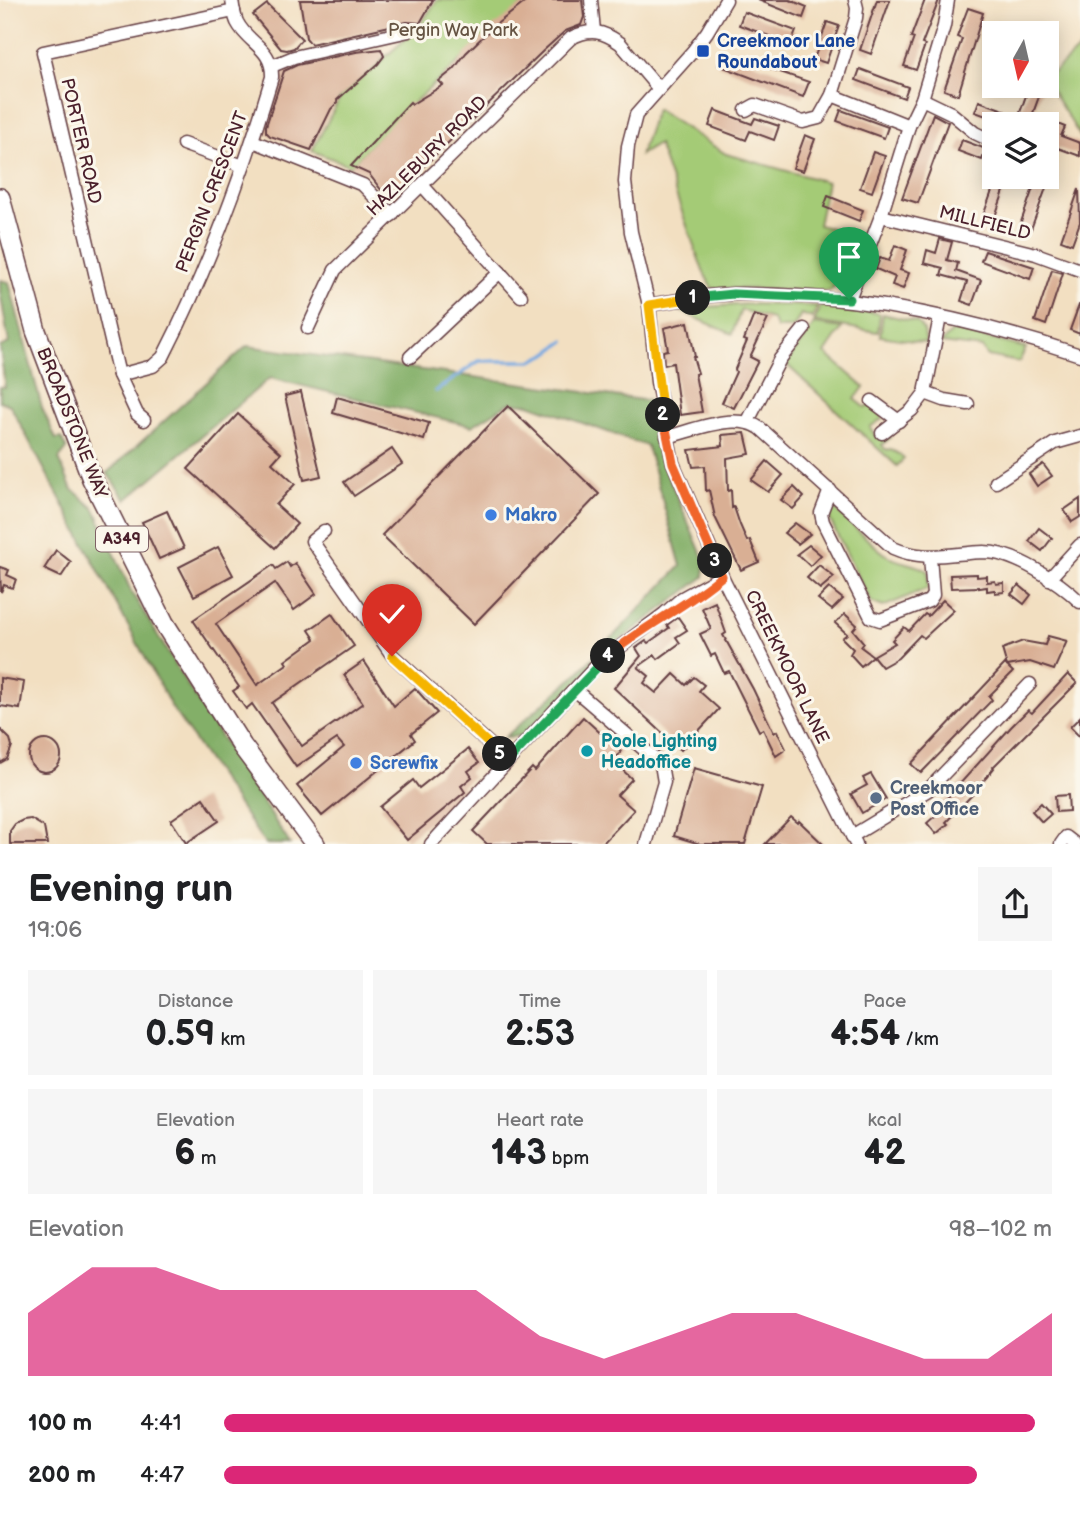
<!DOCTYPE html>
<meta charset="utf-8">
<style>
body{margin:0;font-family:"Balsamiq Sans",sans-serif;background:#f6f6f6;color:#202124;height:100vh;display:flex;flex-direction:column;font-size:26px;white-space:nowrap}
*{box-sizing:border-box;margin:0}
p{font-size:23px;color:#757577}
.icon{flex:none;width:38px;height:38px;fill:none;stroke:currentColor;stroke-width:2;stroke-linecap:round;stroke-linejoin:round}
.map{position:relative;height:844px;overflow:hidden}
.drawer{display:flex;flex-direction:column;background:#fff;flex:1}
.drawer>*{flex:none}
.needle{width:46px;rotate:188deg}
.tools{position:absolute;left:982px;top:21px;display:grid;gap:14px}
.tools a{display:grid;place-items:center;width:77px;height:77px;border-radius:0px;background:#fff;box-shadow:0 4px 18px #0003;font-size:35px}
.pin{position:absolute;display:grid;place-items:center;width:60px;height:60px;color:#fff;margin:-72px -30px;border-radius:50% 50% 50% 0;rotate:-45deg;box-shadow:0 0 7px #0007}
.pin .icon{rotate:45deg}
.km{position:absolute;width:35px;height:35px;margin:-18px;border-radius:50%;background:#222;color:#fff;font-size:19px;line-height:35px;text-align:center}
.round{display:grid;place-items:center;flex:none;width:74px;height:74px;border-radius:0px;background:#f6f6f6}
.headline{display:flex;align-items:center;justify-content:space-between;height:119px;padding:0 28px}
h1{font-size:38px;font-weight:800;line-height:52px}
.metrics{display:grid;grid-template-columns:repeat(3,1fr);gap:10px;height:119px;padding:7px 28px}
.metrics div{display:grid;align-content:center;border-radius:0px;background:#f6f6f6;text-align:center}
.metrics b{font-size:35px;font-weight:800}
.metrics small{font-size:19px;font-weight:400}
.metrics p{font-size:19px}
.chart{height:196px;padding:14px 28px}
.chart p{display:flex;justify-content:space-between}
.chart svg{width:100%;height:126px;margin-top:7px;fill:#db2777;opacity:.7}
ul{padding:0 28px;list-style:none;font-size:23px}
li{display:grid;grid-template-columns:112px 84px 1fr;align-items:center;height:52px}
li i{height:18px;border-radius:9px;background:#db2777}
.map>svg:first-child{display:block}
.green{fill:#a4cb76;stroke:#777550;stroke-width:2}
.forest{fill:#83af67;stroke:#666749;stroke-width:2}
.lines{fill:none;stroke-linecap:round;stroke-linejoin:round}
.stream{stroke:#74a8e1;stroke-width:3.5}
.building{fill:#d9af94}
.minor-casing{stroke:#633c42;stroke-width:15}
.primary-casing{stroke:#633c42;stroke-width:22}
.minor{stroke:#fff;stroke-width:12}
.primary{stroke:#fff;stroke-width:19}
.split-1-casing{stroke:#fff;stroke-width:14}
.split-2-casing{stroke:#fff;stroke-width:14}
.split-3-casing{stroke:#fff;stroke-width:14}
.split-4-casing{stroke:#fff;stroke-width:14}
.split-5-casing{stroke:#fff;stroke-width:14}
.split-6-casing{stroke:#fff;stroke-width:14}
.split-1{stroke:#22a559;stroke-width:9}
.split-2{stroke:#f5b400;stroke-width:9}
.split-3{stroke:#f0652b;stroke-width:9}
.split-4{stroke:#f0652b;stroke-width:9}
.split-5{stroke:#22a559;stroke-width:9}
.split-6{stroke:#f5b400;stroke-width:9}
.transit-dot{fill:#1a4fb4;stroke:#fbf7ec;stroke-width:2.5}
.shop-dot{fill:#3f7fe0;stroke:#fbf7ec;stroke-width:2.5}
.culture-dot{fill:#0f9aa8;stroke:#fbf7ec;stroke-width:2.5}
.service-dot{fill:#5c6f8a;stroke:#fbf7ec;stroke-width:2.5}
.labels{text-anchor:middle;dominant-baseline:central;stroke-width:6;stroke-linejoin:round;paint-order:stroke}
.shield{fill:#fbf7ec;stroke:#7f6065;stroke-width:2}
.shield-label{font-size:16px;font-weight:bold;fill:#4a1f2b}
.park-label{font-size:18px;fill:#655342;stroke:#fbf7ec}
.transit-label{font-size:18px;font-weight:bold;fill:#164399;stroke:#fbf7ec;text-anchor:start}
.street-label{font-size:18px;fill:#4a1f2b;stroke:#fbf7ec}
.shop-label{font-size:18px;font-weight:bold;fill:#366cbe;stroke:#fbf7ec;text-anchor:start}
.culture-label{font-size:18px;font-weight:bold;fill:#0d838f;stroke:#fbf7ec;text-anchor:start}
.service-label{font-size:18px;font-weight:bold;fill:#4e5e75;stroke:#fbf7ec;text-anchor:start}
</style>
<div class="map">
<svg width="1080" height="844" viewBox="0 0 1080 844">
<rect width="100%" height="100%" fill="#fbf7ec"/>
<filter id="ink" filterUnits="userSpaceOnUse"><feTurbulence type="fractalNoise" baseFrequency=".0143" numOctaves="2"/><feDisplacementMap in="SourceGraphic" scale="14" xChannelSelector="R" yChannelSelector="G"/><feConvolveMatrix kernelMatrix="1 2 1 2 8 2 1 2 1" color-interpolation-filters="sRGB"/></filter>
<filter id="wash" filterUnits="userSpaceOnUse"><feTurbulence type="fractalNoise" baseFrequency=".00686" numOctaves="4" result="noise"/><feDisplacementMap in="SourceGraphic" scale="28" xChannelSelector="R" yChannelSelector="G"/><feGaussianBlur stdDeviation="1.57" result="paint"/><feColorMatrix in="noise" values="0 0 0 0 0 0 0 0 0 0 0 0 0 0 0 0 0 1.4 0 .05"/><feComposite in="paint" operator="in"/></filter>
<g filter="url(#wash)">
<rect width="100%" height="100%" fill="#f2dfc1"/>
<g class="green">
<polygon points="437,0 528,0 401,114 351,166 312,151 341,96 418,28"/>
<polygon points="1080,48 1080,136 1047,83 1046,79"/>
<polygon points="656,109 726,154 827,182 818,225 856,234 838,282 830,291 712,288 703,271 658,144 640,155"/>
<polygon points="751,304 818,306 812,318 801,314 795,325 792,328 777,328 772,319 741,310 732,334 676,309"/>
<polygon points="821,306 850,308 880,314 878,332 814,322"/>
<polygon points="883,314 917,322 924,331 926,343 880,336"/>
<path d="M814,324L842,328L825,353L864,387L855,399L866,408L871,404L882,416V419L870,427L877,439L888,434L891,437L882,445L885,449C893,450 899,452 904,459L897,466L786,364Z"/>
<polygon points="959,331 1026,348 1019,362 988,356 982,348 941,343 952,332"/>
<path d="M833,507C851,523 868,542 888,556C900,564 919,563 928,572V588L883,607L871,602L830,520L829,510Z"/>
</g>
<g class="forest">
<polygon points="0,280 9,282 42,408 56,439 61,438 67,449 59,459 71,488 95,509 131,591 188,686 290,844 265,844 172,708 10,405 0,401 0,387 5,387 0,347 9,343 0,292"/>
<polygon points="247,346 649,401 660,457 705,562 704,577 606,651 573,688 521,736 505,737 575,676 681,566 647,446 529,404 509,403 472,426 270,378 126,500 107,473"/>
</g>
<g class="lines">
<polyline class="stream" points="436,391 479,361 532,361 545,355 565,341"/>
</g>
<g id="blocks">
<g class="building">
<polygon points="300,0 433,0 420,23 407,22 311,44 306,38"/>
<polygon points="528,0 582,0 584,17 581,25 565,31 543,51 420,170 396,195 390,196 382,191 369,174 351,166 410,102 412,104 443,85 439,81 454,69 466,53 494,26"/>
<polygon points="758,0 790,0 807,7 803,18"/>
<polygon points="877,0 890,0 871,54 860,50"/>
<polygon points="925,0 939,0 922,44 925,45 916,70 904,66 914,38 911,37"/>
<polygon points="267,4 302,39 294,48 287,50 281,49 253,15"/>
<polygon points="968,8 983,13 958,95 944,90 962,39 957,37"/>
<polygon points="744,12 796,31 791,44 739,25"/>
<polygon points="827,22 839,26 826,63 814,59"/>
<polygon points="381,49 384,56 378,64 337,100 338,102 331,109 311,150 270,136 266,132 266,126 284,71 297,65 356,52"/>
<polygon points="722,52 809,82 803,97 718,65"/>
<polygon points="860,69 908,87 904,98 856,80"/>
<polygon points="1029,87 1041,91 1029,124 1016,124"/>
<polygon points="979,101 1004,110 1000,121 975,112"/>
<polygon points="715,110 752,124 755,118 779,126 774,140 750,131 746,140 709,126"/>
<polygon points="841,110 888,127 884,138 837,121"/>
<polygon points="933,114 948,122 918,203 902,198"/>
<polygon points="1055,123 1065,127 1061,136 1080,143 1080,156 1058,148 1055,157 1046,153 1046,145"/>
<polygon points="805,135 815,139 803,171 793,168"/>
<polygon points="962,140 986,149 982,160 958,151"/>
<polygon points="873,152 885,156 872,192 860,188"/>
<polygon points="997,177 1009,177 993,222 982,219"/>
<polygon points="1037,177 1050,177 1031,229 1020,225"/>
<polygon points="1079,189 1080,222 1072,244 1061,240"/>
<polygon points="828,196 863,210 859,221 824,207"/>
<polygon points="940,239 952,242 947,260 958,263 956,271 981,280 972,305 961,301 967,282 941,275 943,268 924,263 927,250 936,253"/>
<polygon points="895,245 907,250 900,270 909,273 903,289 892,285 895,277 876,269 880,258 889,261"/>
<polygon points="985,251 1034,267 1030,279 981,261"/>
<polygon points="1052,270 1063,273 1046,325 1035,321"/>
<polygon points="1079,305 1080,305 1080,334 1070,330"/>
<polygon points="754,315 768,319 750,357 758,361 734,408 722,403 736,372 735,369 747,341 744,340"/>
<polygon points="688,322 695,357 693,357 698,373 695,374 702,412 680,415 673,363 664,365 663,351 668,350 664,328"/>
<polygon points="301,392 321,476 304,480 285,396"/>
<polygon points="337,397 429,423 424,440 333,413"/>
<polygon points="508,406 599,494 474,624 382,535"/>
<polygon points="238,414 281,453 272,463 295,484 276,505 297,524 275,548 188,469"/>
<polygon points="745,433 750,454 727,458 728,491 731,490 732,508 734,507 740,525 747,541 750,540 759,562 741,570 715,517 709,490 706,491 705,466 693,467 689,450 723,446 722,435"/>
<polygon points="392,449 402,464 354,496 344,482"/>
<polygon points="767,461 783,475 768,492 751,480"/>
<polygon points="1043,464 1052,476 1037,486 1029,474"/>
<polygon points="794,487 804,497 793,509 781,500"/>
<polygon points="1080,499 1080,517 1072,522 1064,510"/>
<polygon points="167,511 184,548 159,559 142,522"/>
<polygon points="795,523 810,534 798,544 784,533"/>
<polygon points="1039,528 1052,538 1042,551 1029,541"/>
<polygon points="809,545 821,555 810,566 797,554"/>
<polygon points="218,547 233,575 194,596 179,567"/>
<polygon points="56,550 71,562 61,577 44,569"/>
<polygon points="287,562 290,567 295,563 316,594 294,610 275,583 216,624 257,685 287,664 285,661 315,639 309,630 332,614 354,646 272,703 302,746 363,703 344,675 364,661 394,706 415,688 437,713 411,734 415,740 322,816 297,786 344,747 337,739 296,767 252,704 246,709 233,691 239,687 193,620 273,565 276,569"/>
<polygon points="819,565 834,577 820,589 807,578"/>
<polygon points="0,567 9,570 7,575 16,579 13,588 4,585 1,592"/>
<polygon points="977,574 977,577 987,576 987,582 995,581 996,584 1004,583 1004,592 995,593 995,590 987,591 987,587 979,588 979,587 951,588 950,575"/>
<polygon points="1019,585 1031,595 1024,604 1011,594"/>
<polygon points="829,588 843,599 832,610 818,599"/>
<polygon points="943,600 954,610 924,638 920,635 898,658 882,667 873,656 895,643 892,640 904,627 909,631 925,614 928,616"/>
<polygon points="715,602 726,633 723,635 753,689 774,733 777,731 786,749 776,756 763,729 759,731 729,671 724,673 715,654 711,656 700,634 711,629 702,608"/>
<polygon points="845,614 857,625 853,630 864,643 861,647 873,656 861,666 850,654 853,649 842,638 847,634 835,623"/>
<polygon points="678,617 687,630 676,637 680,643 658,659 655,655 638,667 649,676 644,683 656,693 674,674 686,685 694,677 704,685 699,691 719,709 681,750 614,688 641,656 636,648 646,641 648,643 669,628 667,625"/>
<polygon points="1048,636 1067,641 1054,670 1030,662 1007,666 1002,649 1023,641 1045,645"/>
<polygon points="1005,664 1013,672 989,696 992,700 921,773 911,764"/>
<polygon points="1068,674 1077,683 993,767 994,768 973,794 946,822 948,824 936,834 927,823 943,809 940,806 1011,727 1028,710 1032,713"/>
<polygon points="0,678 24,682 20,709 0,706"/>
<polygon points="583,717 621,752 613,761 632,779 617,795 634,810 602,844 487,844 473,831 532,768 535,771"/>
<polygon points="1080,717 1080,737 1070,727"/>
<polygon points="0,729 10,739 12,746 7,759 0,763"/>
<circle cx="45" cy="756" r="16"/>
<polygon points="468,749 479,763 468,771 472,777 461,786 465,792 407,840 380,807 413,780 419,788"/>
<polygon points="694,768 762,787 745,844 700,844 674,836"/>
<polygon points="871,774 886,799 862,813 851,794 867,785 863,778"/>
<polygon points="1068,795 1069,811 1056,812 1055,796"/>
<polygon points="203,798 219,821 186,843 171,820"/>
<polygon points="1041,803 1051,814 1042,822 1032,811"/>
<polygon points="791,817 798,823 799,821 823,844 765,844"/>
<polygon points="31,819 44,827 47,844 10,844 10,831 15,824 23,820"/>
</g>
</g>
</g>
<g filter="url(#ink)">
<use href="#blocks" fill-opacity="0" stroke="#633c42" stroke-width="2"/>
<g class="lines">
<g class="minor-casing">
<g id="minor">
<polyline points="591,0 594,31"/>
<polyline points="726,0 707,32 693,51 636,115 628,146 625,182 631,232 649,305 657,382 673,463 722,576 856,844"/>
<polyline points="272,66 294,57 409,31"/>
<polyline points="832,95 909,126"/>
<polyline points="922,99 951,113 975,133 994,142"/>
<polyline points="746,110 755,105 803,122 819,118 832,95 856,18 857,8 855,0"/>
<polyline points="253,141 363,185 392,215"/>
<polyline points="183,144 243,166"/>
<polyline points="423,186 521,296"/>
<polyline points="881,216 1036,254 1080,270"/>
<polyline points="849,299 881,216 909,126 922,99 944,26 948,0"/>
<path d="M649,305C677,300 706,295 734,294C852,293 969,318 1080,355"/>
<path d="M308,328L335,270L571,38C590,28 603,31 620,43L658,88"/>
<polyline points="410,357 500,272"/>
<path d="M119,375L153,366L163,357C208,269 244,171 272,77C273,48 248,44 237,22C234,15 233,7 232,0"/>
<polyline points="925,393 944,400 968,404"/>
<polyline points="872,401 899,421"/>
<polyline points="144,420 137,414 119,375 43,52 234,11"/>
<polyline points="748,421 780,359 804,329"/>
<polyline points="882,433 912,410 925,393 940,317"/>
<path d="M667,437C695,430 734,412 760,428L893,548C924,562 952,553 984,552C1014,552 1060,582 1080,602"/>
<polyline points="996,482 1055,443 1080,436"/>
<polyline points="830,490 821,513 823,522 871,617 880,620 929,601 933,595 930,557"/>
<polyline points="324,531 312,541 392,655 508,761"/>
<polyline points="1049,579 1080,545"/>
<polyline points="575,690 661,764 664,782 646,844"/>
<polyline points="852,836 928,790 1030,684"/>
<polyline points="431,844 600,662 664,614 682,598 722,576"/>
<polyline points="1061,844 1066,837 1075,844"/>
</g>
</g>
<g class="primary-casing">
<polyline id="primary" points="0,198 36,331 92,479 164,623 242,746 315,844"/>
</g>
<use href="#minor" class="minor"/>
<use href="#primary" class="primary"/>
</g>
</g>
<g class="lines" filter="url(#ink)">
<g class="split-1-casing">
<polyline id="split-1" points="693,298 733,294 849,299"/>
</g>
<g class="split-2-casing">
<polyline id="split-2" points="663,415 649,305 693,298"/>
</g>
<g class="split-3-casing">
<polyline id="split-3" points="663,415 673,463 715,561"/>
</g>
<g class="split-4-casing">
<path id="split-4" d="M608,656C644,626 687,606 722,576L715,561"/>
</g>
<g class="split-5-casing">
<polyline id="split-5" points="500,754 508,761 608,656"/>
</g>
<g class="split-6-casing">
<polyline id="split-6" points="392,656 500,754"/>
</g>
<use href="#split-1" class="split-1"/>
<use href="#split-2" class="split-2"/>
<use href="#split-3" class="split-3"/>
<use href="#split-4" class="split-4"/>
<use href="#split-5" class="split-5"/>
<use href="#split-6" class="split-6"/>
</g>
<rect class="transit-dot" x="696" y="44" width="14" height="14" rx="3.5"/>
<g class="shop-dot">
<circle cx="491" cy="515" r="7"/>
<circle cx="356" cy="763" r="7"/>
</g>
<circle class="culture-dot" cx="587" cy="751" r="7"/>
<circle class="service-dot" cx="876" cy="798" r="7"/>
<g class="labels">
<rect class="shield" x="96" y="526.5" width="52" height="25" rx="5"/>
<g class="shield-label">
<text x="122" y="539">A349</text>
</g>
<g class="park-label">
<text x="453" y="30">Pergin Way Park</text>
</g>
<g class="transit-label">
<text x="717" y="41">Creekmoor Lane<tspan x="717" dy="21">Roundabout</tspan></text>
</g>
<g class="street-label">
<text transform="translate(81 141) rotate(77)">PORTER ROAD</text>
<text transform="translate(427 156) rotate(-45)">HAZLEBURY ROAD</text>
<text transform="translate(212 192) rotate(-69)">PERGIN CRESCENT</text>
<text transform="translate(985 223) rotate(14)">MILLFIELD</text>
<text transform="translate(72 423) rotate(68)">BROADSTONE WAY</text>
<text transform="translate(787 667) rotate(64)">CREEKMOOR LANE</text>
</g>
<g class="shop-label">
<text x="505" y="515">Makro</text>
<text x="370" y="763">Screwfix</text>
</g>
<g class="culture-label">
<text x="601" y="741">Poole Lighting<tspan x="601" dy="21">Headoffice</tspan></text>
</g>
<g class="service-label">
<text x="890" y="788">Creekmoor<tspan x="890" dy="21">Post Office</tspan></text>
</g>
</g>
</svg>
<div class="tools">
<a><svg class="needle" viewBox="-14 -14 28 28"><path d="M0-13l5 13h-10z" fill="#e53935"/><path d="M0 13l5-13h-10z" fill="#757577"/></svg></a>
<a><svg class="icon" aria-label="layers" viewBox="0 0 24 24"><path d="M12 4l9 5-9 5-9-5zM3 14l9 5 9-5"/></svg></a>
</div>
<div class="pin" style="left:849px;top:299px;background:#1e9e55"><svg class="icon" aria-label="arrive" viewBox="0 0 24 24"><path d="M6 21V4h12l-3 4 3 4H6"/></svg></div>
<div class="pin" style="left:392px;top:656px;background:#d93025"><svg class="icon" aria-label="check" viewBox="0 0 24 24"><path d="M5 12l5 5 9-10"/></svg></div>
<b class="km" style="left:693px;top:298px">1</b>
<b class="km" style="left:663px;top:415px">2</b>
<b class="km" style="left:715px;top:561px">3</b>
<b class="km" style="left:608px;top:656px">4</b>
<b class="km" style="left:500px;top:754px">5</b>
</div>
<section class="drawer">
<div class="headline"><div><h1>Evening run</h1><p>19:06</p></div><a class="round"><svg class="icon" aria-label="share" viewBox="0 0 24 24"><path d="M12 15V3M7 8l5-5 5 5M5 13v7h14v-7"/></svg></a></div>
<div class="metrics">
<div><p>Distance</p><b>0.59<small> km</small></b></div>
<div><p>Time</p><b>2:53</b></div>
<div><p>Pace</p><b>4:54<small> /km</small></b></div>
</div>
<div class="metrics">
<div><p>Elevation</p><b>6<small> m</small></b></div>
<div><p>Heart rate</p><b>143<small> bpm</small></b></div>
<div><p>kcal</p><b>42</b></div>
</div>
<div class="chart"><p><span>Elevation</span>98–102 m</p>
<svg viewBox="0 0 160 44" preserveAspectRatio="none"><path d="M0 44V22L10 6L20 6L30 14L40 14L50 14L60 14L70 14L80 30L90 38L100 30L110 22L120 22L130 30L140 38L150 38L160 22V44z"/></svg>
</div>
<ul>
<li><b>100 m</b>4:41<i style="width:98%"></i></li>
<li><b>200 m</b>4:47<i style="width:91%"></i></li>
</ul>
</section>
